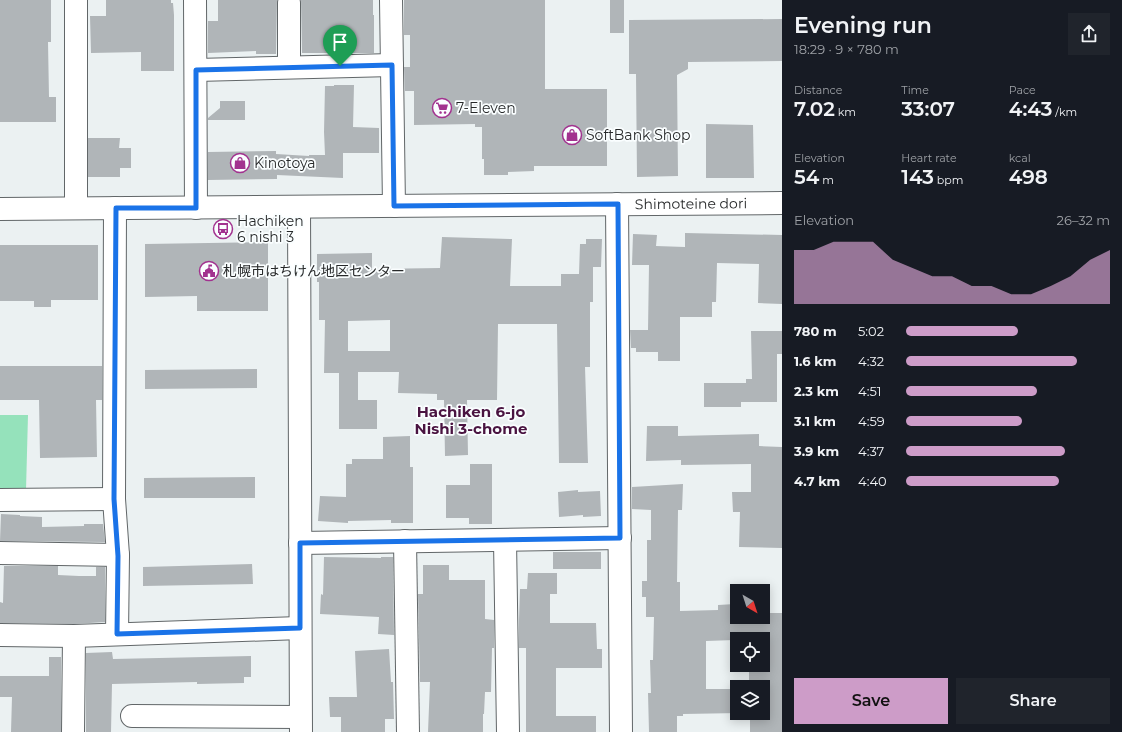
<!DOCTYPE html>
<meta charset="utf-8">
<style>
body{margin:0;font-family:Montserrat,"Noto Sans JP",sans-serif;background:#20242c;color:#f1f3f6;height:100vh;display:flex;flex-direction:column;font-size:15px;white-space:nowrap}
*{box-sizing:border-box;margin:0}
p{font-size:13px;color:#9ea1a6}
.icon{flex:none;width:22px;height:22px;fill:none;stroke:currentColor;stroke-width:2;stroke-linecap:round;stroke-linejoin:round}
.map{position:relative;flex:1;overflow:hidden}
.panel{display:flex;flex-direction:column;background:#171b24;width:340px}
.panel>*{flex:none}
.needle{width:26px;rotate:141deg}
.controls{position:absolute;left:730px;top:584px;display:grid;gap:8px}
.controls a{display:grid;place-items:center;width:40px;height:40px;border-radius:0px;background:#171b24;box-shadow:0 2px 10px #0003;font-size:20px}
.pin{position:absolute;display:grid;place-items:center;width:34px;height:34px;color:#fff;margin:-41px -17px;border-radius:50% 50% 50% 0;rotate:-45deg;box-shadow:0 0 4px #0007}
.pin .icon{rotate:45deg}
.round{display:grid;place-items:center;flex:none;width:42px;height:42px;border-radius:0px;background:#20242c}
.headline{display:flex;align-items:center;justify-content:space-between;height:68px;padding:0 12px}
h1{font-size:22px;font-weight:600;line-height:30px}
.figures{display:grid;grid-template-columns:repeat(3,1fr);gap:6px;height:68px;padding:4px 12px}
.figures div{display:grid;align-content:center}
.figures b{font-size:20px;font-weight:600}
.figures small{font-size:11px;font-weight:400}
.figures p{font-size:11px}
.chart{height:112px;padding:8px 12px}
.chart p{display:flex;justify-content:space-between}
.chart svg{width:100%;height:72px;margin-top:4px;fill:#cd9cc8;opacity:.7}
.action{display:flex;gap:8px;margin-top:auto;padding:8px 12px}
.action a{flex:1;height:46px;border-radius:0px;background:#cd9cc8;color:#111;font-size:16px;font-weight:600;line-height:46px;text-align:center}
.action a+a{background:#20242c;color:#f1f3f6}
ul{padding:0 12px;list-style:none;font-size:13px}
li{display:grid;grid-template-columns:64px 48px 1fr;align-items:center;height:30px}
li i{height:10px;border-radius:5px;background:#cd9cc8}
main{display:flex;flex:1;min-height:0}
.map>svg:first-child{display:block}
.green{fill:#95e2bb}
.building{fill:#b0b5b8;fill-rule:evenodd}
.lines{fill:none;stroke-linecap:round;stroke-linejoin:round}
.minor-casing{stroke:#616668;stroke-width:24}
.major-casing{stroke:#616668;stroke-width:24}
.minor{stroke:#fff;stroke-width:22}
.major{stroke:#fff;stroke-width:22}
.route-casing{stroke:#fff;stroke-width:8}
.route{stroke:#1a73e8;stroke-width:5}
.labels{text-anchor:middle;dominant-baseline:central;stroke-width:3.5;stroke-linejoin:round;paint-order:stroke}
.poi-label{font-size:14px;fill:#27292a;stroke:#fafeff;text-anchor:start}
.street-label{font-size:14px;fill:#27292a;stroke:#fafeff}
.neighbourhood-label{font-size:15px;font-weight:bold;fill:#4a1441;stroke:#fafeff}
</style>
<main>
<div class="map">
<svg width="782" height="732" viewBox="0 0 782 732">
<rect width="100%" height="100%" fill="#ebf1f2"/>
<polygon class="green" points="0,415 28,415 26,490 0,489"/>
<g class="building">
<polygon points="0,0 51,0 51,42 48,42 49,97 56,97 56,122 0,122"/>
<polygon points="106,0 171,0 171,3 173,3 174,15 174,71 141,71 141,52 91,53 90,16 106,16"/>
<polygon points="218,0 277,0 276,54 256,54 256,51 208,53 208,21 218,21"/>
<polygon points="301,0 373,0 373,15 374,15 374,53 302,53"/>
<polygon points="404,0 545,0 545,89 607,89 607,166 534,166 534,171 508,172 508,175 484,175 484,159 482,159 482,127 475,127 475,124 414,125 414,91 405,91 404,67 410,67 410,35 404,35"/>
<rect x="610" y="0" width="14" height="33"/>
<polygon points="782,19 782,61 688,62 688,69 677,75 678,176 637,177 636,74 629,74 629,20"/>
<polygon points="334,85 354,85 353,127 379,128 379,153 343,153 343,178 277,175 277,179 208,180 208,152 276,151 276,154 309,156 309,155 325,155 324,132 325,86 334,86"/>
<polygon points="220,101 245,101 245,120 208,120 208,118 220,108"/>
<polygon points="706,124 753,125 754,178 706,178"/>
<polygon points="88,138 120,138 119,148 131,148 131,168 120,168 120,177 88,177"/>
<polygon points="685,233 782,235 782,304 758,303 759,264 717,263 716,302 712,302 712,317 680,317 680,361 658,361 658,352 636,352 636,348 631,348 630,330 648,330 649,265 632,265 633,234 657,235 656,246 685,247"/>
<path d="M442,237L512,239L510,286H561V274H579L580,244H586V239H602L601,267H593V302H590V367H585L588,463H559L557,324H498L497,400H467L468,455L445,456L444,400H437V394L398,393L399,372H358V400H377V429H339V373H324L325,320H319V282H317V254L372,253V269L440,268ZM390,320V351H348V321Z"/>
<polygon points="268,242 268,311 197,311 197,296 145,297 145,244"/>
<polygon points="0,245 98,245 98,300 51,300 51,307 34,307 34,301 0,301"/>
<polygon points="751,331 782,331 782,354 777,354 777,402 741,402 741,407 704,407 704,383 746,383 746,379 752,379"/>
<polygon points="0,366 102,366 102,400 96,400 97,457 40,458 39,400 0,400"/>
<polygon points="257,369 257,388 145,389 145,370"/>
<polygon points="647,426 678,426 678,436 759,434 759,446 782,447 782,548 739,547 740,512 733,512 732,492 751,492 751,464 681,465 681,460 646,461"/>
<polygon points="410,436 410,467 413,467 413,523 391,523 391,520 348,521 348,523 318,521 320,496 346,497 346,464 352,464 352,459 383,459 383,437"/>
<polygon points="470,464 492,464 492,524 469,524 469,518 446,518 446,485 470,485"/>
<polygon points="255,477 255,498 144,498 144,478"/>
<polygon points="683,484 682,510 678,510 677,582 680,582 680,611 718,610 718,605 735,604 735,617 763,617 763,613 782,613 782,732 750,732 750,713 763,713 763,687 749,687 749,665 763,665 763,639 706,641 706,689 737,689 737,713 740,713 683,714 683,716 677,716 677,732 649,732 648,693 651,693 650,660 653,660 654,617 646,617 646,597 642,597 642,581 647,581 647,540 651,540 651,510 632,509 632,487"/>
<polygon points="578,490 578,492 600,491 601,516 583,517 583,515 559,517 558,492"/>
<polygon points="1,514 20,515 20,516 42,517 42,527 84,526 84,524 103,524 105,542 0,541"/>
<rect x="553" y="552" width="48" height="17"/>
<polygon points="324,557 381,558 381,557 393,557 394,635 378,634 379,617 320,614 321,594 323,595"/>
<polygon points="252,564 253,584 143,586 143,567"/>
<polygon points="423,565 449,565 449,580 485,580 485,619 494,620 494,648 492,648 491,692 485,692 484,714 483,714 483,732 428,732 430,682 420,682 418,594 423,594"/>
<polygon points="4,566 58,566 58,575 79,576 96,576 96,567 105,567 105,622 74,624 0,623 0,602 3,603"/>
<polygon points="528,573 557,573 557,594 550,594 550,623 596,623 597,649 602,649 602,668 556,668 556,716 596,716 596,732 526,732 526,648 519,648 519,620 520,589 527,589"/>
<polygon points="389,649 391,682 393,682 394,719 385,719 385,732 341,732 341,717 330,717 329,697 357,697 355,651"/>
<polygon points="112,652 113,659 251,656 251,677 244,677 244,683 197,684 197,682 112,684 111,732 86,732 86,653"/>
<polygon points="49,657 61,657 61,732 11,732 12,697 0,697 0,676 49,676"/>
</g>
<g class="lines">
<g class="minor-casing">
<g id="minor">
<polyline points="76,0 76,208"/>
<polyline points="195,0 196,208"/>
<polyline points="391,0 394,206"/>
<polyline points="289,3 289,67"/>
<polyline points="196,70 392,65"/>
<polyline points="617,204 621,732"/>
<polyline points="299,207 301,732"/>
<polyline points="115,208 114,499 118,555 117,634"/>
<polyline points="0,500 114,499"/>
<polyline points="505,540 508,732"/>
<polyline points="405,541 408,732"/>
<polyline points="300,543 620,538"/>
<polyline points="0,553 118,555"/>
<polyline points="0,635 74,636 300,628"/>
<polyline points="132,716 300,717"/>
<polyline points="73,732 74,636"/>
</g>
</g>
<g class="major-casing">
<g id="major">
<path id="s1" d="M0,209L782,203"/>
</g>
</g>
<use href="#minor" class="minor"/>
<use href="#major" class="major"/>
</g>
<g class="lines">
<g class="route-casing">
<polygon id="route" points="392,65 394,206 618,204 620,538 300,543 300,628 117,634 118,556 114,499 116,208 196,208 196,70"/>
</g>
<use href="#route" class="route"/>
</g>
<defs>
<g id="supermarket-ring" transform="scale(1)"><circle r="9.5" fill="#fafeff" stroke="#a2328f" stroke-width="1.5"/><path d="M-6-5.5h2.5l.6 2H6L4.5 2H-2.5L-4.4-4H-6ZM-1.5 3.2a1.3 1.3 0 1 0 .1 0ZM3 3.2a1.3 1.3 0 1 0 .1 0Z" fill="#a2328f"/></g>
<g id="shop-ring" transform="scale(1)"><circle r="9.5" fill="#fafeff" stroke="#a2328f" stroke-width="1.5"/><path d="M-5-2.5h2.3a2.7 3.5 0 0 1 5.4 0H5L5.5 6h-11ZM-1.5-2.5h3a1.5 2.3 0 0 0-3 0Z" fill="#a2328f"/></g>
<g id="bus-ring" transform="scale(1)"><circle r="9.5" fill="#fafeff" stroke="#a2328f" stroke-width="1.5"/><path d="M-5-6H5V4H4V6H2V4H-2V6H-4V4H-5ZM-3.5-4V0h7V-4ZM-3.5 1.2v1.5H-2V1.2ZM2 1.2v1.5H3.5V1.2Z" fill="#a2328f"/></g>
<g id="civic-ring" transform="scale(1)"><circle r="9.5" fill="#fafeff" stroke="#a2328f" stroke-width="1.5"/><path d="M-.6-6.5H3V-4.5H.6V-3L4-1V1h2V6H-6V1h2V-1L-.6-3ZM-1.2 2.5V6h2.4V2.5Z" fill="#a2328f"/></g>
</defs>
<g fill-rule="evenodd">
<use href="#supermarket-ring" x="442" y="108"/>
<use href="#shop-ring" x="572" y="135"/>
<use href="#shop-ring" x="240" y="163"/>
<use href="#bus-ring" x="223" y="229"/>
<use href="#civic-ring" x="209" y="271"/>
</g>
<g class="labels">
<g class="poi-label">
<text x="456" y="108">7-Eleven</text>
<text x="586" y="135">SoftBank Shop</text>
<text x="254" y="163">Kinotoya</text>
<text x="237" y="221">Hachiken<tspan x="237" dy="16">6 nishi 3</tspan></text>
<text x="223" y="271">札幌市はちけん地区センター</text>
</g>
<g class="street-label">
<text stroke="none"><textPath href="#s1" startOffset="691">Shimoteine dori</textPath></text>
</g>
<g class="neighbourhood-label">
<text x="471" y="411">Hachiken 6-jo<tspan x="471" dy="17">Nishi 3-chome</tspan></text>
</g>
</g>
</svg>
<div class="controls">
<a><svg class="needle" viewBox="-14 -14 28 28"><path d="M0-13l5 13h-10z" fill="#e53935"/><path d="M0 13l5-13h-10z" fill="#9ea1a6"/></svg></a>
<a><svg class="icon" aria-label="locate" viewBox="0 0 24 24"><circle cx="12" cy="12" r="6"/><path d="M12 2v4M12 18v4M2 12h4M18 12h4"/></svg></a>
<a><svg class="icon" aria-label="layers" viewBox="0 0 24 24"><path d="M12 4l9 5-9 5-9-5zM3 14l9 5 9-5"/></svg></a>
</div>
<div class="pin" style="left:340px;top:66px;background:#1e9e55"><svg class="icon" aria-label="arrive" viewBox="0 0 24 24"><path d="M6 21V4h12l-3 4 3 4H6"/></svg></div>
</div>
<section class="panel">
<div class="headline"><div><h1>Evening run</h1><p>18:29 · 9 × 780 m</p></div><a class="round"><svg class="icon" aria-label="share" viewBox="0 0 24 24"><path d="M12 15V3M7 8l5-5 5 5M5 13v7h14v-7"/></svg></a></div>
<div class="figures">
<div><p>Distance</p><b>7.02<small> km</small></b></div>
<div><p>Time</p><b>33:07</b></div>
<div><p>Pace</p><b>4:43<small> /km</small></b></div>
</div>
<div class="figures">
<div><p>Elevation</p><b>54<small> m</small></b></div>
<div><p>Heart rate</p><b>143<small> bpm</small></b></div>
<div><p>kcal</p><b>498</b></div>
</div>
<div class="chart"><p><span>Elevation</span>26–32 m</p>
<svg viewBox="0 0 160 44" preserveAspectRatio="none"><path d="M0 44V11L10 11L20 6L30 6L40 6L50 17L60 22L70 27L80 27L90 33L100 33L110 38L120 38L130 33L140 27L150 17L160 11V44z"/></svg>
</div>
<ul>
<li><b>780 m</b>5:02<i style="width:55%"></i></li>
<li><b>1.6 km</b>4:32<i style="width:84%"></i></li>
<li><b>2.3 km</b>4:51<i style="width:64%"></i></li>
<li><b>3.1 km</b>4:59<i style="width:57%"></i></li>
<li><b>3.9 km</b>4:37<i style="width:78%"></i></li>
<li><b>4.7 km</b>4:40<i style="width:75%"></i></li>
</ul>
<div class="action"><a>Save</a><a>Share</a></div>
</section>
</main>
